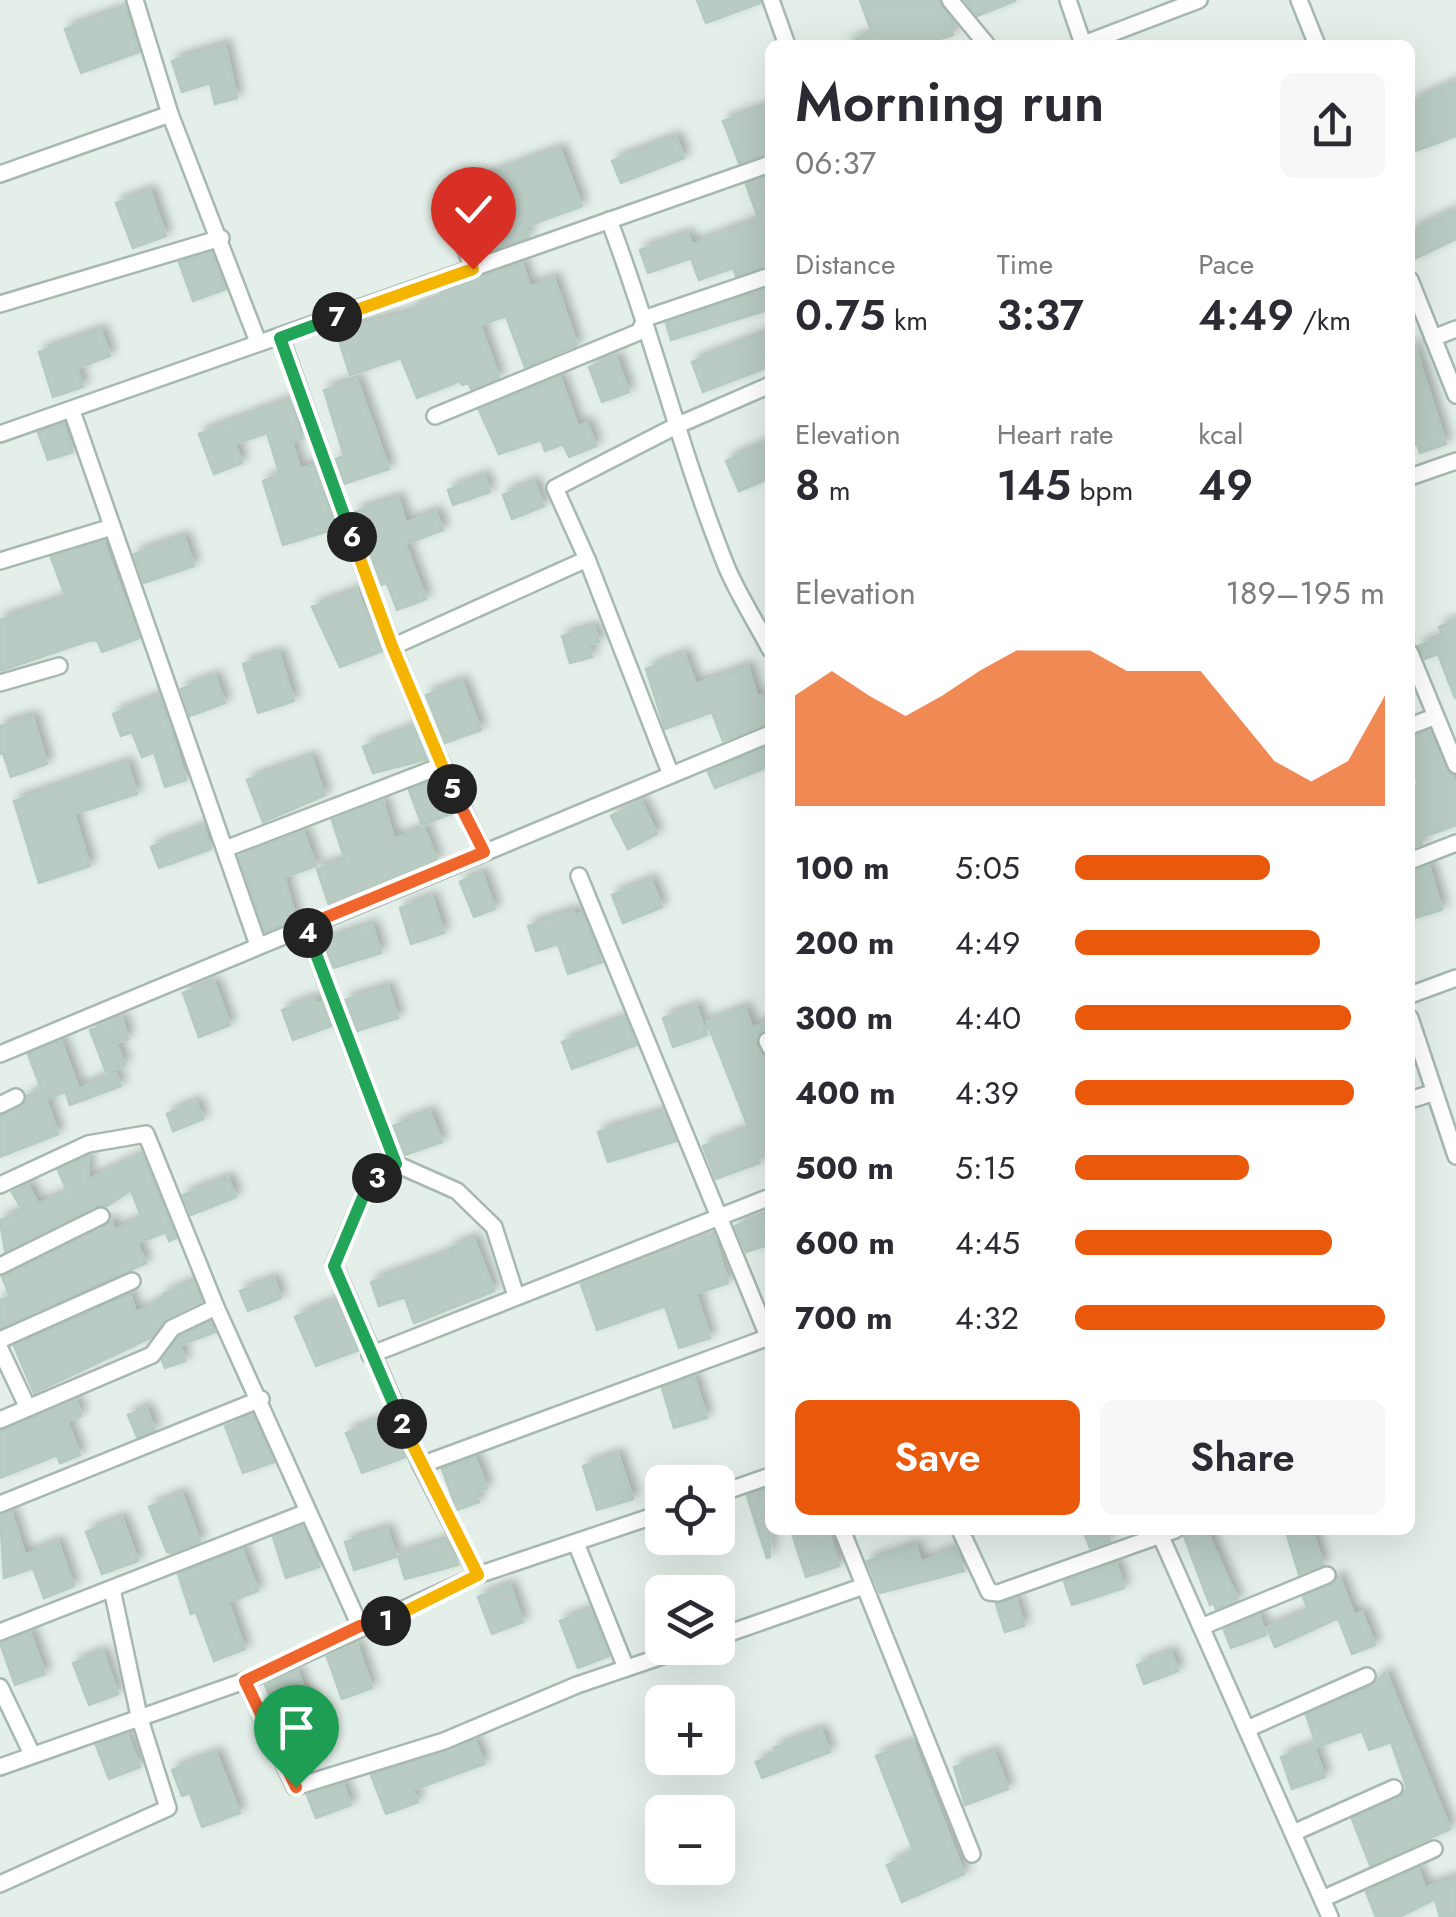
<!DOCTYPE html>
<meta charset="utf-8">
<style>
body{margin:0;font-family:Jost,sans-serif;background:#f7f7f7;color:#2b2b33;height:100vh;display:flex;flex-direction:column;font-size:38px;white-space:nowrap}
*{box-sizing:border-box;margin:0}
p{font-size:32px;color:#7c7c81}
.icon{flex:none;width:55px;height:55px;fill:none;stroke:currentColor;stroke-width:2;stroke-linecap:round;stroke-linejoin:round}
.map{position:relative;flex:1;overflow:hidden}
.sheet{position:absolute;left:765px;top:40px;width:650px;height:1495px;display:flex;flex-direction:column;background:#fff;border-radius:15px;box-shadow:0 10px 40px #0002}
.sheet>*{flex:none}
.controls{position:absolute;left:645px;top:1465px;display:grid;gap:20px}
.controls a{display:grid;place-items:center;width:90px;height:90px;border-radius:15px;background:#fff;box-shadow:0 10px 40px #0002;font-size:50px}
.pin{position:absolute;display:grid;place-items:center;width:85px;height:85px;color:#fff;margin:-102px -42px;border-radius:50% 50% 50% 0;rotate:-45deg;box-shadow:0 0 10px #0007}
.pin .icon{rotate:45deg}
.km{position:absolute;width:50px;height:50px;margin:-25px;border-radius:50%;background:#222;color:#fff;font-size:28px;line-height:50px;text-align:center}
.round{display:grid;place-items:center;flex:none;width:105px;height:105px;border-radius:15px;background:#f7f7f7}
.headline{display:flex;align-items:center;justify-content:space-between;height:170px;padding:0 30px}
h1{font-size:55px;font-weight:600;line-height:75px}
.metrics{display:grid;grid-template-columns:repeat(3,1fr);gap:15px;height:170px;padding:10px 30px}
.metrics div{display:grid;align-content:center}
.metrics b{font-size:42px;font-weight:600}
.metrics small{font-size:28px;font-weight:400}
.metrics p{font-size:28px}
.chart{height:280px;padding:20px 30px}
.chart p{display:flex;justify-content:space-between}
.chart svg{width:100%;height:180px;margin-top:10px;fill:#ea580c;opacity:.7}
.action{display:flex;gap:20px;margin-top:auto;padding:20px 30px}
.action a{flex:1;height:115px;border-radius:15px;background:#ea580c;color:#fff;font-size:40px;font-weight:600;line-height:115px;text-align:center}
.action a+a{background:#f7f7f7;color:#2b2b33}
ul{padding:0 30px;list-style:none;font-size:32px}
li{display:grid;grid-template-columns:160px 120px 1fr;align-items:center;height:75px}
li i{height:25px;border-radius:12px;background:#ea580c}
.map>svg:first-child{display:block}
.building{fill:#b9cbc2;stroke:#b5cac0;stroke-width:2.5;filter:url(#shadow)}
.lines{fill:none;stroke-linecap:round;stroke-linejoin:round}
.street-casing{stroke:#a6b8b0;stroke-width:20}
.street{stroke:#fff;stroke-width:15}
.split-1-casing{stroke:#fff;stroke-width:20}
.split-2-casing{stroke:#fff;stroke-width:20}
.split-3-casing{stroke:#fff;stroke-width:20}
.split-4-casing{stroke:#fff;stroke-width:20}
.split-5-casing{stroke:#fff;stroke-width:20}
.split-6-casing{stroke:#fff;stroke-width:20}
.split-7-casing{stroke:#fff;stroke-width:20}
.split-8-casing{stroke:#fff;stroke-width:20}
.split-1{stroke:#f0652b;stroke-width:12}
.split-2{stroke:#f5b400;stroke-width:12}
.split-3{stroke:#22a559;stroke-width:12}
.split-4{stroke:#22a559;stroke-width:12}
.split-5{stroke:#f0652b;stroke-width:12}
.split-6{stroke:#f5b400;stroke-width:12}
.split-7{stroke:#22a559;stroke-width:12}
.split-8{stroke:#f5b400;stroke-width:12}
</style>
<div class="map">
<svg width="1456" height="1917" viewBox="0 0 1456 1917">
<defs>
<filter id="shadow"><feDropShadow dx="5.5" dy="-5.5" stdDeviation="5" flood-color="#0004"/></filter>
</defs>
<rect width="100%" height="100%" fill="#e4efe9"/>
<g class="building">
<polygon points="697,0 760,0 760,3 706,23"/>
<polygon points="860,0 939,0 955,24 950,26 953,35 921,45 843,45 872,33"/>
<polygon points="965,0 1015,0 1015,1 977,16"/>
<polygon points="126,8 139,52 81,73 65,29"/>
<polygon points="225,45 237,98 215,104 210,83 182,92 172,61"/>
<polygon points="1456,82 1456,136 1410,153 1410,103"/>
<polygon points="770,106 770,153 739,163 723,121"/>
<polygon points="676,137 684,158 621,183 612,161"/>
<polygon points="560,149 582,206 525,227 529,237 479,254 455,187"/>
<polygon points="770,176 770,265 736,276 733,268 699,280 691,258 648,273 640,250 688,234 692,245 759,220 746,184"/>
<polygon points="150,191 166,236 133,248 116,203"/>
<polygon points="1456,210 1456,239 1410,261 1410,232"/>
<polygon points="211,253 226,289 193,301 179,262"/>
<polygon points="522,263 530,287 554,278 577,345 525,367 506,316 480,325 499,378 471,389 469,383 462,385 460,381 417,398 401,358 350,375 336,331 413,312 412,308 442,298 440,292"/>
<polygon points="770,288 770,309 671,340 666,323"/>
<polygon points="101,330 110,356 77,368 83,387 53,397 39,352"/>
<polygon points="770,332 770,351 762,354 768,367 703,392 692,362"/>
<polygon points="1414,345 1446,444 1420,453 1417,444 1410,446 1410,346"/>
<polygon points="616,357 629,392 602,402 589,367"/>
<polygon points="560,377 578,427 587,423 596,446 569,457 563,444 545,451 541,440 499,454 479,410"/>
<polygon points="357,380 389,469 344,484 336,459 344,456 324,390"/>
<polygon points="290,400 302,439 292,442 300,469 314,465 335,529 283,545 263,481 280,475 267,433 235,444 242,463 214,474 199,434"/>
<polygon points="63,424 73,452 48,460 38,432"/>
<polygon points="770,442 770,478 739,491 726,461"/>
<polygon points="484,476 490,492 453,505 448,490"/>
<polygon points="534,482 544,506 512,519 503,495"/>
<polygon points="398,498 406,523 436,512 443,530 405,544 426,599 397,610 387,583 381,585 355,512"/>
<polygon points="184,537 194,566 144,583 134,554"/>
<polygon points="103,541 139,638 102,652 97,640 88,641 0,671 0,620 66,598 51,557"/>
<polygon points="357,591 382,651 340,667 312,607"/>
<polygon points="1456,620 1456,698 1455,698 1438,654 1425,659 1418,646 1443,637 1439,627"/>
<polygon points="594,627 599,642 589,645 592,657 570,663 562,636"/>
<polygon points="279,653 294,701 258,713 243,664"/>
<polygon points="684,654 696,684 748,667 757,696 762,695 770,723 723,741 712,712 665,729 646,669"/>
<polygon points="215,676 225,703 190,716 181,689"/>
<polygon points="462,681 481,730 445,743 426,695"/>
<polygon points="160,696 186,780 165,787 154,752 142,757 132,732 121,736 113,714"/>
<polygon points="33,717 47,764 11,777 3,753 0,754 0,726"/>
<polygon points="413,727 428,759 373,773 363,747"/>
<polygon points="1430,731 1456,784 1456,825 1420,838 1422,844 1410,849 1410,789 1419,786 1410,762 1410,737"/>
<polygon points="770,746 770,766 715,788 708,772"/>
<polygon points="311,757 325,795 263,822 247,780"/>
<polygon points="127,763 137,794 74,814 90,866 39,883 14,801"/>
<polygon points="437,780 453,813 422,825 409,790"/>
<polygon points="383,801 394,839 424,828 437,860 329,905 317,869 345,860 332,820"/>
<polygon points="641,801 657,834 628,849 611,816"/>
<polygon points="203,827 211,849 159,868 151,847"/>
<polygon points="303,831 316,866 284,877 296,919 265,932 239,856"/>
<polygon points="1429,866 1442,910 1410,919 1410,872"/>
<polygon points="482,873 495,909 474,917 460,882"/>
<polygon points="651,880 662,907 623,923 612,895"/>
<polygon points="432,897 444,933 411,944 400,908"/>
<polygon points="573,911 575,916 582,913 602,962 568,974 558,944 536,951 528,926"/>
<polygon points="372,925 381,953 333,968 323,941"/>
<polygon points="214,982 230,1025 199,1037 183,993"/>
<polygon points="388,987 398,1018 357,1031 345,1000"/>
<polygon points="314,998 317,1004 322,1002 331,1026 293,1040 282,1010"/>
<polygon points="696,1006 707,1035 673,1047 663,1018"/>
<polygon points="745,1008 752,1028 770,1021 770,1030 761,1031 756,1041 760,1053 770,1058 770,1154 757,1159 759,1163 716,1179 703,1146 749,1129 707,1022"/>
<polygon points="122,1018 128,1039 116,1043 125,1065 106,1072 90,1030"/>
<polygon points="625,1018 636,1045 572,1069 562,1042"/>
<polygon points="61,1041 78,1087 46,1099 58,1134 0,1157 0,1116 22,1107 27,1096 42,1091 28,1054"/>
<polygon points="116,1073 121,1086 70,1105 66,1094"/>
<polygon points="196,1102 203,1119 173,1131 167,1114"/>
<polygon points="430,1112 442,1142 405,1155 393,1126"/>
<polygon points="664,1112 676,1141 608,1162 598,1132"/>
<polygon points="142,1155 176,1238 169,1241 166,1232 137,1243 146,1263 0,1328 0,1300 10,1296 2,1277 111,1220 114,1230 142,1219 131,1190 107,1206 96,1206 5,1251 0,1220 23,1211 12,1192 28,1185 38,1204 68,1193 58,1170 88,1156 88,1180"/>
<polygon points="228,1178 236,1197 191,1215 183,1195"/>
<polygon points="770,1214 770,1244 746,1252 735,1226"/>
<polygon points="714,1235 728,1283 696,1294 710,1338 679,1348 665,1306 597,1330 581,1284"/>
<polygon points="474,1239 494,1291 414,1323 405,1297 379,1306 371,1282 452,1252 450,1248"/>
<polygon points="274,1279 281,1298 248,1311 240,1291"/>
<polygon points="194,1282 202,1301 166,1318 152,1337 34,1393 14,1346 130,1294 136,1313 165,1299 163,1294"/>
<polygon points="337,1300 359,1350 316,1366 295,1317"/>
<polygon points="210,1322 215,1332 180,1345 185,1361 165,1368 162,1360 179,1337"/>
<polygon points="694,1377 707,1418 674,1428 662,1388"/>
<polygon points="76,1400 81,1416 67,1421 80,1455 60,1463 57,1455 0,1478 0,1431"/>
<polygon points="146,1408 155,1430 137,1437 128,1415"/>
<polygon points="253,1416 274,1462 243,1473 225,1426"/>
<polygon points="388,1417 405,1457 362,1473 346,1433"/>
<polygon points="618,1454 633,1499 597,1510 583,1466"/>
<polygon points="475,1457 487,1488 475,1493 479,1502 457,1510 442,1469"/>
<polygon points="770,1488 770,1557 767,1558 747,1496"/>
<polygon points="182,1494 200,1542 171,1553 167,1552 149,1507"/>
<polygon points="11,1512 25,1555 58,1542 74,1586 44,1598 33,1568 4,1578 0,1515"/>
<polygon points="122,1518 138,1561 102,1574 86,1532"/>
<polygon points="302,1526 319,1567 286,1578 273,1537"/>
<polygon points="387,1529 396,1557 354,1570 345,1542"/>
<polygon points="791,1530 828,1530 839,1566 806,1577"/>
<polygon points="1083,1530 1106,1530 1110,1541 1090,1548"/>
<polygon points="1186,1530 1206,1530 1238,1600 1216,1609 1214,1603 1210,1605 1184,1536"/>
<polygon points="1303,1530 1312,1530 1323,1565 1299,1574 1287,1535"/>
<polygon points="447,1540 458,1565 405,1579 398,1556"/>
<polygon points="916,1546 921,1562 956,1549 964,1571 880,1593 867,1561"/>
<polygon points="242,1549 258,1591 228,1602 245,1649 214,1661 196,1612 191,1614 178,1574"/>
<polygon points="1116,1563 1124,1588 1072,1605 1064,1581"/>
<polygon points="1339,1576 1354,1615 1362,1612 1375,1645 1352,1654 1338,1618 1275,1647 1267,1628 1309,1611 1303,1597 1331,1585"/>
<polygon points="510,1585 523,1622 492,1634 478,1597"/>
<polygon points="1016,1599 1024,1626 1005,1632 996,1604"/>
<polygon points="591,1610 609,1656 578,1668 560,1621"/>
<polygon points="1259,1615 1266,1635 1231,1648 1224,1630"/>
<polygon points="30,1632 45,1674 15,1685 0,1643"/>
<polygon points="357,1644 372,1688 342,1699 327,1657"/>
<polygon points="103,1652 118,1694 89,1705 73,1663"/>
<polygon points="1171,1652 1178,1671 1144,1684 1137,1665"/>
<polygon points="297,1670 314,1715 281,1727 265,1685"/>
<polygon points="1386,1672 1450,1829 1370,1865 1352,1819 1399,1798 1407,1788 1391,1742 1369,1750 1362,1731 1317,1747 1306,1715 1372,1686"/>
<polygon points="821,1730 830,1752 762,1778 756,1762 777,1754 774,1748"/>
<polygon points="127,1734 140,1767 109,1779 96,1745"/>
<polygon points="475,1740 484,1764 413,1790 418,1802 386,1814 371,1775"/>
<polygon points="913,1742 964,1874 902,1902 887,1865 914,1852 876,1756"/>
<polygon points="1313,1745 1325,1777 1292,1789 1281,1757"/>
<polygon points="994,1752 1008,1789 965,1805 954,1767"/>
<polygon points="216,1753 240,1813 202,1827 190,1793 182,1796 172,1770"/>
<polygon points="343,1784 351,1805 316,1818 307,1795"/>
<polygon points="1418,1869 1425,1888 1456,1878 1456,1917 1440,1917 1435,1899 1399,1917 1376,1917 1366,1892"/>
</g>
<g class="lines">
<g class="street-casing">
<g id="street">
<polyline points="135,0 170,114 258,342"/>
<polyline points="771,0 787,45"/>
<polyline points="950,0 987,45"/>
<polyline points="1068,0 1083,44"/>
<polyline points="1299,0 1317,45"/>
<polyline points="1081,45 1199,0"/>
<polyline points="0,174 170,114"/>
<polyline points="448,202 473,269"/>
<path d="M609,220C653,335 681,454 727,568C739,596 756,622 770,649"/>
<polyline points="1410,280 1456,395"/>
<polyline points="0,304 221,238"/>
<path d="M281,338C343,512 400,687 484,852"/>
<polyline points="1433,338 1456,329"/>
<polyline points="72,411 258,945"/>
<polyline points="435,416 639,332 646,318 770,276"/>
<polyline points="0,434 770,164"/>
<polyline points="1410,477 1456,461"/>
<polyline points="587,559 671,775"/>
<polyline points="0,561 112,527"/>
<polyline points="392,647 587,559 555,488 676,426 770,385"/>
<polyline points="1410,653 1456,765"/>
<polyline points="0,683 59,666"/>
<polyline points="1410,726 1434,717"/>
<polyline points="225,849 441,766"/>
<polyline points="1410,861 1456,843"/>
<polyline points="579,876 770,1341"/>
<polyline points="305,926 396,1164 368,1185 334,1265 421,1465 478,1575"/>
<polyline points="1410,995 1456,978"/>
<polyline points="1410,1018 1456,1156"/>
<polyline points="767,1041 770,1047"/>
<polyline points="0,1054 770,734"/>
<polyline points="1410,1100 1432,1093"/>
<polyline points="0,1105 16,1097"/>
<polyline points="396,1164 457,1191 494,1227 516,1296"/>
<polyline points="0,1185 88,1144 146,1134 216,1307 360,1626"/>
<polyline points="0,1266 101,1216"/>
<polyline points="0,1340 132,1281"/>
<polyline points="0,1349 27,1406"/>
<polyline points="370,1355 770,1197"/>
<polyline points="0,1420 152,1355 172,1328 216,1307"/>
<polyline points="421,1465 769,1337"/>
<polyline points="718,1494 770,1476"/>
<polyline points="0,1504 261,1399"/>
<polyline points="842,1530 972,1854"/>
<polyline points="960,1530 989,1592 998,1593 1175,1530"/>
<polyline points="1158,1530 1330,1917"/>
<polyline points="576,1543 626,1668"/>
<polyline points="1201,1627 1327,1575"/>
<polyline points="0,1632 307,1512"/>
<polyline points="718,1637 864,1586"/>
<polyline points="245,1681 295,1787 444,1741 577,1685 686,1648"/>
<polyline points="0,1687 31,1752"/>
<polyline points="1247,1729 1367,1676"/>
<polyline points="0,1767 253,1678 478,1575 662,1513"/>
<polyline points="1293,1833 1394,1788"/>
<polyline points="0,1884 168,1808 139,1716 112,1589"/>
<polyline points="1322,1899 1434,1849"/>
</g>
</g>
<use href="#street" class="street"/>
</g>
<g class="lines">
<g class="split-1-casing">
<polyline id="split-1" points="296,1787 245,1681 360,1626 386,1621"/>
</g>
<g class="split-2-casing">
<polyline id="split-2" points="386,1621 478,1575 402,1424"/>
</g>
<g class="split-3-casing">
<polyline id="split-3" points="377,1178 368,1185 334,1266 402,1424"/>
</g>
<g class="split-4-casing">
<polyline id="split-4" points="308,933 396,1164 377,1178"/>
</g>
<g class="split-5-casing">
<polyline id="split-5" points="308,933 305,926 484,852 452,789"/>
</g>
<g class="split-6-casing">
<polyline id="split-6" points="352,537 392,646 452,789"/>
</g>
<g class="split-7-casing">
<polyline id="split-7" points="337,317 280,338 352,537"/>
</g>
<g class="split-8-casing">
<polyline id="split-8" points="337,317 473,269"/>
</g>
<use href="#split-1" class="split-1"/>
<use href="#split-2" class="split-2"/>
<use href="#split-3" class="split-3"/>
<use href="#split-4" class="split-4"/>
<use href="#split-5" class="split-5"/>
<use href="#split-6" class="split-6"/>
<use href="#split-7" class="split-7"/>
<use href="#split-8" class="split-8"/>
</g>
</svg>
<div class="controls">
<a><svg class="icon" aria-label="locate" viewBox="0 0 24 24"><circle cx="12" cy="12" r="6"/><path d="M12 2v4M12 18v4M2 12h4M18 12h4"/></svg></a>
<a><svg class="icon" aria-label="layers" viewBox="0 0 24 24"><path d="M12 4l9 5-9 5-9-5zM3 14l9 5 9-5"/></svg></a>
<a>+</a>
<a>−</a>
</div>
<div class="pin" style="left:296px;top:1787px;background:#1e9e55"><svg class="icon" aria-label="arrive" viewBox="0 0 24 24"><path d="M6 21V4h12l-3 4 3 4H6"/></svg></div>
<div class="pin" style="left:473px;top:269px;background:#d93025"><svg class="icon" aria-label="check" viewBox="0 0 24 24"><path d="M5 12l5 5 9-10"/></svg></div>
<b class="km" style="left:386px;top:1621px">1</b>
<b class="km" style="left:402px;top:1424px">2</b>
<b class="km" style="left:377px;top:1178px">3</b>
<b class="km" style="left:308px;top:933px">4</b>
<b class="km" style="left:452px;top:789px">5</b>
<b class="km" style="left:352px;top:537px">6</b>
<b class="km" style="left:337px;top:317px">7</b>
<section class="sheet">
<div class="headline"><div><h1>Morning run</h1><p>06:37</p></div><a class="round"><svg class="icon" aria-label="share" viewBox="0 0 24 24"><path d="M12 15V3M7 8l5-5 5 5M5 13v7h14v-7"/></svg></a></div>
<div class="metrics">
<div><p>Distance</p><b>0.75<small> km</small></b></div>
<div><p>Time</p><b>3:37</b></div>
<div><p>Pace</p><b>4:49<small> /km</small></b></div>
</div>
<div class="metrics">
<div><p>Elevation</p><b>8<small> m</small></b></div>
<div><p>Heart rate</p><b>145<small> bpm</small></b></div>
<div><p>kcal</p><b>49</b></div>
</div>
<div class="chart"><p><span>Elevation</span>189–195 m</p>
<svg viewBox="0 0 160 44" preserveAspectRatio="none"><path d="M0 44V17L10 11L20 17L30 22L40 17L50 11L60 6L70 6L80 6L90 11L100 11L110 11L120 22L130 33L140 38L150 33L160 17V44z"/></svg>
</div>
<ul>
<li><b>100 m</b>5:05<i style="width:63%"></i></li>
<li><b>200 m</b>4:49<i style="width:79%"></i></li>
<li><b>300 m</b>4:40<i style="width:89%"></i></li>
<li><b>400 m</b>4:39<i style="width:90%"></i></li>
<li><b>500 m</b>5:15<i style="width:56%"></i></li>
<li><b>600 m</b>4:45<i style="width:83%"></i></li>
<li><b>700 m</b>4:32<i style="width:100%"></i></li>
</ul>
<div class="action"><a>Save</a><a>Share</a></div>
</section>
</div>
